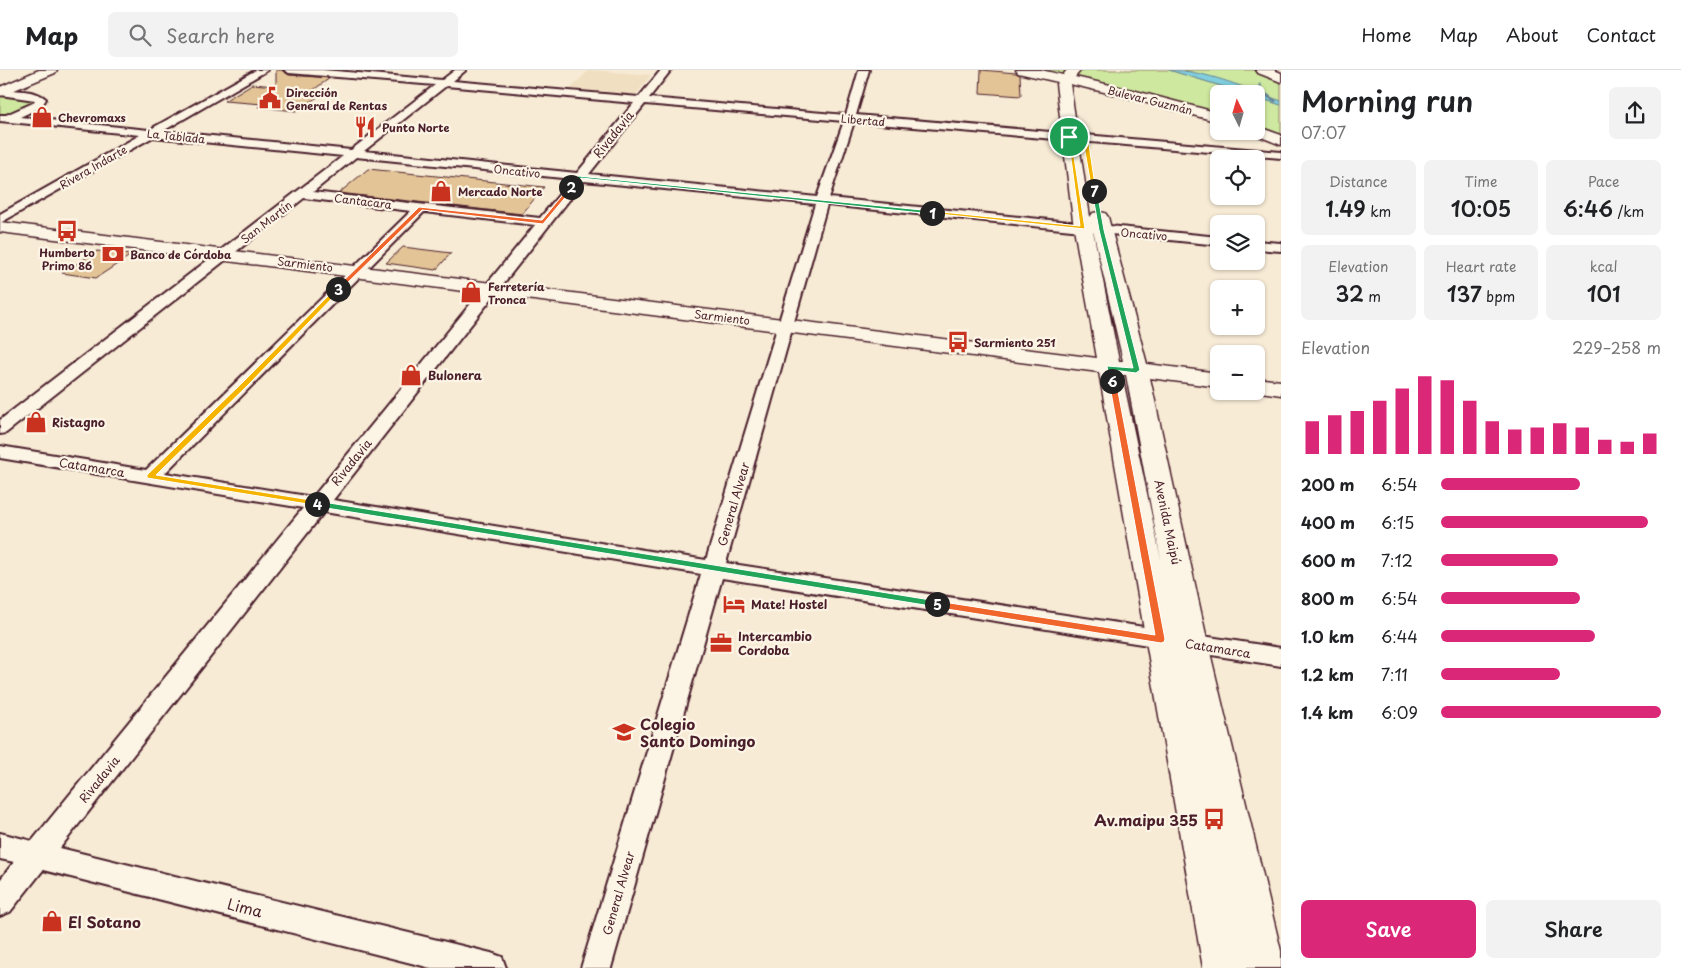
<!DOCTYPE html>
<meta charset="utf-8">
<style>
body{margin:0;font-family:"Playpen Sans",sans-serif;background:#f2f2f2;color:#202124;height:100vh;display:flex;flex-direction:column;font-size:19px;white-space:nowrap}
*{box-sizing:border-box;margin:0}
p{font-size:16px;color:#757577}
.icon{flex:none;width:28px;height:28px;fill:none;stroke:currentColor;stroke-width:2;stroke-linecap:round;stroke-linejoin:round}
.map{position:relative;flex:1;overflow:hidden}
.panel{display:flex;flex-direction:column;background:#fff;width:400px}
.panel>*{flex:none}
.needle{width:32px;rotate:355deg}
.fabs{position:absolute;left:1210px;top:15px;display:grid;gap:10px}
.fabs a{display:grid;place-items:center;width:55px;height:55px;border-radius:8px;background:#fff;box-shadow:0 1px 4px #0004;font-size:25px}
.pin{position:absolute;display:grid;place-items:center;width:42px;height:42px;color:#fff;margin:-21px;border:2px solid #fff;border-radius:50%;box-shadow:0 1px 5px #0007}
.km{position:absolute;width:25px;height:25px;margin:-12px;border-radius:50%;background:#222;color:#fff;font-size:14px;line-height:25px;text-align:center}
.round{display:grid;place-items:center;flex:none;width:52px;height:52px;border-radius:8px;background:#f2f2f2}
.summary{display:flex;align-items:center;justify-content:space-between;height:85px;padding:0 20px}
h1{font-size:28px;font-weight:600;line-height:38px}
.figures{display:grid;grid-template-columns:repeat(3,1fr);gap:8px;height:85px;padding:5px 20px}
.figures div{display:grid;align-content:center;border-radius:8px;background:#f2f2f2;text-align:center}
.figures b{font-size:21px;font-weight:600}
.figures small{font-size:14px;font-weight:400}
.figures p{font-size:14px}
.chart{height:140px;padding:10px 20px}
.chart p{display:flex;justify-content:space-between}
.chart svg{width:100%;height:90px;margin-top:5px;stroke:#db2777;stroke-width:6}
.action{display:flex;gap:10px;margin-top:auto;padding:10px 20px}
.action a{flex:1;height:58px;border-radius:8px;background:#db2777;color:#fff;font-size:20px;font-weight:600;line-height:58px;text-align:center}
.action a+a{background:#f2f2f2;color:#202124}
ul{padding:0 20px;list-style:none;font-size:16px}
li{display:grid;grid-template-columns:80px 60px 1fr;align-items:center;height:38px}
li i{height:12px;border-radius:6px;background:#db2777}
header{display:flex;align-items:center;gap:30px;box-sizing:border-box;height:70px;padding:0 25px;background:#fff;border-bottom:1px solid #e0e0e0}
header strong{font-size:24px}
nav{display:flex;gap:28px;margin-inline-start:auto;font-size:18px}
.search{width:350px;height:45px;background:#f2f2f2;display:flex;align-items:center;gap:12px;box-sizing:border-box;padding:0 18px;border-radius:8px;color:#757577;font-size:19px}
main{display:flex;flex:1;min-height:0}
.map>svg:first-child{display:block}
.built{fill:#f1dfc2}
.green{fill:#cee89f;stroke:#8c8465}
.water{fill:#80cede;stroke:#6a8896}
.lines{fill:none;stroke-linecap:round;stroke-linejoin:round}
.stream{stroke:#6a8896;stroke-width:3}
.building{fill:#e3c496;stroke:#4a1f2b}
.street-casing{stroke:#4a1f2b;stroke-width:4}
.primary-casing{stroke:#4a1f2b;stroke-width:3}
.street{fill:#fcf5e5;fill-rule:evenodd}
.primary{fill:#fcf5e5;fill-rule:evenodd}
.split-1{fill:#f5b400;stroke:#fff}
.split-2{fill:#22a559;stroke:#fff}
.split-3{fill:#f0652b;stroke:#fff}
.split-4{fill:#f5b400;stroke:#fff}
.split-5{fill:#22a559;stroke:#fff}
.split-6{fill:#f0652b;stroke:#fff}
.split-7{fill:#22a559;stroke:#fff}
.split-8{fill:#f5b400;stroke:#fff}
.labels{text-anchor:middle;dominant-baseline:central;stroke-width:4.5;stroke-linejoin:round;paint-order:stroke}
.far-poi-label{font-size:11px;font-weight:bold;fill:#4a1f2b;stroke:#fcf5e5;text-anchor:start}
.far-street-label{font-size:11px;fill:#4a1f2b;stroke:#fcf5e5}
.street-label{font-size:12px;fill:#4a1f2b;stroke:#fcf5e5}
.poi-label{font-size:12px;font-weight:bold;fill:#4a1f2b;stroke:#fcf5e5;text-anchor:start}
.near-poi-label{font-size:15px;font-weight:bold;fill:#4a1f2b;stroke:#fcf5e5;text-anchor:start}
.near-street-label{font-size:15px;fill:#4a1f2b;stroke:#fcf5e5}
</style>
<header>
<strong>Map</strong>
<div class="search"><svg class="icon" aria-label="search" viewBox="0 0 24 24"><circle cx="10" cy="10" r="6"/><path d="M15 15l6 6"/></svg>Search here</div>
<nav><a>Home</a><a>Map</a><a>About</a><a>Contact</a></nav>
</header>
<main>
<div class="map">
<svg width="1281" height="898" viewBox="0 0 1281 898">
<rect width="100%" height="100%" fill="#f7ebd5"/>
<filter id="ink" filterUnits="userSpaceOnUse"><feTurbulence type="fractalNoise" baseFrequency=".02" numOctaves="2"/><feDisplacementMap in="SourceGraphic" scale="10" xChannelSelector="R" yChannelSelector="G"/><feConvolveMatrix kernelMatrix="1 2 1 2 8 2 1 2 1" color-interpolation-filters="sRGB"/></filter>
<g filter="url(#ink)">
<polygon class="built" points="589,0 591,0 651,5 635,26 569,20"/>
<g class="green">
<polygon points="1023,0 1169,0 1247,24 1219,24 1219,48"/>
<polygon points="1184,0 1263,0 1281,8 1281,31"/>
<polygon points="0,23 34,26 37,35 0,53"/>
<polygon points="1256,27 1281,35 1281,70 1256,60"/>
</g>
<path class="water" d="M1169,0C1205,0 1248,19 1281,31V35L1256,27V24H1247Z"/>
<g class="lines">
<polyline class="stream" points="1260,15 1261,21 1275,31"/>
</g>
<g class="building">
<polygon points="276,0 282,0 289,5 330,8 306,25 319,26 296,41 258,37 263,34 224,31 252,14 276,16"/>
<polygon points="981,0 1016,3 1020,5 1021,26 980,23"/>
<polygon points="368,99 544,117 522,144 339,123"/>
<polygon points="403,177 451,183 436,200 386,193"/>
<polygon points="97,181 131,185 96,208 62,203"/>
</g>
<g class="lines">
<g class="street-casing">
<g id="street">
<path d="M256,0H268L163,61L351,80L435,15L289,3L284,0H323L442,10L455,0H466L453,11L639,27L661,0H671L649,28L846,45L859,0H869L856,45L1281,82V88L854,52L829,128L1219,167V175L827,135L726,493L1281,578V596L722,508L611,898H581L701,504L324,442L60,778L491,883L502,887L506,898H431L43,800L10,842L0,846V810L14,792L0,789V763L32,771L303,438L0,388V376L146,400L411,141L304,128L6,363L0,364V350L343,86L153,67L0,153V144L140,65L0,51V45H6L33,33L35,30L0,25V19C14,21 35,19 46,29L41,37L20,47L149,60ZM446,16L634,33L577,103L364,81ZM645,34L844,51L817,127L589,104ZM356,87L572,109L540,148L313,122ZM584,111L815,134L706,490L333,430ZM424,142L535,155L313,427L165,403Z"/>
<polygon points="1256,171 1281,173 1281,181 1256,179"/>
</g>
</g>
<g class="primary-casing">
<g id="primary">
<polygon points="39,0 57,0 55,3 0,26 0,17"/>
<path d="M1016,0H1041L1063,5L1067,0H1081L1075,7L1132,20L1219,43V52L1125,27L1070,14L1090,147L1093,143L1099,142L1105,143L1108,147L1147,294L1219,303V317L1150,308L1208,574L1281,881V898H1203L1099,302L0,162V152L1097,288L1074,158L1056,14L1058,12L1018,3ZM1091,151L1123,291H1119ZM1122,305H1126L1161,490Z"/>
<polygon points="1256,0 1274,0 1281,3 1281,12 1258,3"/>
<polygon points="1256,56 1281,65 1281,75 1251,63 1249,61 1256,61"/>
<polygon points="1256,308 1281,311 1281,325 1253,321 1256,321"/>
</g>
</g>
<use href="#street" class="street"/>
<use href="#primary" class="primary"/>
</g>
</g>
<polygon class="split-1" points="1068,66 1071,67 1085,159 929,143 932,141 1080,156"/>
<polygon class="split-2" points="578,106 932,141 935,143 932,144 581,108 573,118 570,118"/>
<polygon class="split-3" points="570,116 574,117 543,154 422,140 340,220 335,219 419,137 542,150"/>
<polygon class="split-4" points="336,218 341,219 249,314 156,405 317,431 321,434 320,436 147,408 147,405 244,311"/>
<polygon class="split-5" points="317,431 937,531 941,534 937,537 314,436 313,434"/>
<polygon class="split-6" points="1112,309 1116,311 1165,569 1164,572 1161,573 934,537 933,534 937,531 1155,565 1109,311"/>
<polygon class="split-7" points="1094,120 1097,121 1104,160 1140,300 1136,303 1113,300 1116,311 1112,313 1109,311 1107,296 1133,298 1099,160 1092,121"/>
<polygon class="split-8" points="1068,66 1088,68 1096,122 1092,121 1083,70 1069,68"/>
<defs>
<g id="civic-bare" transform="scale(1.725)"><path d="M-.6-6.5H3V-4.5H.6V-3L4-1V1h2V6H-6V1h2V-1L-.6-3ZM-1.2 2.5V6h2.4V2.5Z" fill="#c8321e" stroke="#fcf5e5" stroke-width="2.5" paint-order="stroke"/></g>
<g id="shop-bare" transform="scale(1.725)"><path d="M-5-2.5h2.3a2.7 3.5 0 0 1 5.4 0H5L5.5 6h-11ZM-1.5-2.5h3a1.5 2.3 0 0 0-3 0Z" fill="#c8321e" stroke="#fcf5e5" stroke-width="2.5" paint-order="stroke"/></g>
<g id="restaurant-bare" transform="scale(1.725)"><path d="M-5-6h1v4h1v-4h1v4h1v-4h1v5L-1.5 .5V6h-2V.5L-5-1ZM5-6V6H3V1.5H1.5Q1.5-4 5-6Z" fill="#c8321e" stroke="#fcf5e5" stroke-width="2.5" paint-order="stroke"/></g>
<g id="bus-bare" transform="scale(1.725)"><path d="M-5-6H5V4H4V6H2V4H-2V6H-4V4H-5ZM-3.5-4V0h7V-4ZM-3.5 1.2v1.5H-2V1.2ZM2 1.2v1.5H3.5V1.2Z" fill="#c8321e" stroke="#fcf5e5" stroke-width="2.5" paint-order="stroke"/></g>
<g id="bank-bare" transform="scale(1.725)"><path d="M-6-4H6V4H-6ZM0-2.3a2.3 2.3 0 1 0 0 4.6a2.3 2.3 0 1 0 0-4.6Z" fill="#c8321e" stroke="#fcf5e5" stroke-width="2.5" paint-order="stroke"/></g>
<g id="hotel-bare" transform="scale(1.725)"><path d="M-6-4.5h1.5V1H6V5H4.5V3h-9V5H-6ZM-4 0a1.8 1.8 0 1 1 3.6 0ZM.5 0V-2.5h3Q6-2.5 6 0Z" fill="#c8321e" stroke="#fcf5e5" stroke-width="2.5" paint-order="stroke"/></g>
<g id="office-bare" transform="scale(1.725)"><path d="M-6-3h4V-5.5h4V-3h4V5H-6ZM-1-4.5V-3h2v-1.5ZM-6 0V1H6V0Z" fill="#c8321e" stroke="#fcf5e5" stroke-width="2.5" paint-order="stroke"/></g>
<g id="school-bare" transform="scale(1.725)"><path d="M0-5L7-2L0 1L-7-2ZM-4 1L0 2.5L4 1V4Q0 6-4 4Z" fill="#c8321e" stroke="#fcf5e5" stroke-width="2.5" paint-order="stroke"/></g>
</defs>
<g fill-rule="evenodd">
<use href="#civic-bare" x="270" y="28"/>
<use href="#shop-bare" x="42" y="47"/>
<use href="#restaurant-bare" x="365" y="57"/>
<use href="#shop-bare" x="441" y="121"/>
<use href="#bus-bare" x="67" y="161"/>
<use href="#bank-bare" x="113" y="184"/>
<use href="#shop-bare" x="471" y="222"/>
<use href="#bus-bare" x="958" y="272"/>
<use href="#shop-bare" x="411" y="305"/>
<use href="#shop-bare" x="36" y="352"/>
<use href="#hotel-bare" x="734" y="534"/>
<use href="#office-bare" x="721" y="573"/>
<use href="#school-bare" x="624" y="662"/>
<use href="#bus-bare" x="1214" y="749"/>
<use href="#shop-bare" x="52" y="851"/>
</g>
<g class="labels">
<g class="far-poi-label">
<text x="286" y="22">Dirección<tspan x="286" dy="13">General de Rentas</tspan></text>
<text x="58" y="47">Chevromaxs</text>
<text x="382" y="57">Punto Norte</text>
<text x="458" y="121">Mercado Norte</text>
<text x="67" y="182" text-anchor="middle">Humberto<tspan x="67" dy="13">Primo 86</tspan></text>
<text x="130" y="184">Banco de Córdoba</text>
<text x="488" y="216">Ferretería<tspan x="488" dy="13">Tronca</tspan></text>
<text x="974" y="272">Sarmiento 251</text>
</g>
<g class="far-street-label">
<text transform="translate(1150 30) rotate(14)">Bulevar Guzmán</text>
<text transform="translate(863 50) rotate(5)">Libertad</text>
<text transform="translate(176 66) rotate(6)">La Tablada</text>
<text transform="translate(93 97) rotate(-30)">Rivera Indarte</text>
<text transform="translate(517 101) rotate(6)">Oncativo</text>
<text transform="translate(363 131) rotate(7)">Cantacara</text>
<text transform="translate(266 152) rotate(-38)">San Martín</text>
<text transform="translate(1144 164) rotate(5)">Oncativo</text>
<text transform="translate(305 194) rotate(7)">Sarmiento</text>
<text transform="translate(722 247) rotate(7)">Sarmiento</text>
</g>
<g class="street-label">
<text transform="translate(613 64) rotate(-51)">Rivadavia</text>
<text transform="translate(351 392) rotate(-51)">Rivadavia</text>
<text transform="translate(92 397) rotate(9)">Catamarca</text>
<text transform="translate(733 434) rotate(-74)">General Alvear</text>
<text transform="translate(1168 452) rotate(78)">Avenida Maipú</text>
<text transform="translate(1218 578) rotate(9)">Catamarca</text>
<text transform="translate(99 709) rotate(-51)">Rivadavia</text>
<text transform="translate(618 823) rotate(-74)">General Alvear</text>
</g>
<g class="poi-label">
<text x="428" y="305">Bulonera</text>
<text x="52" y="352">Ristagno</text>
<text x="751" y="534">Mate! Hostel</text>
<text x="738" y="566">Intercambio<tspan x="738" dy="14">Cordoba</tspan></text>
</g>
<g class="near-poi-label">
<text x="640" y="653">Colegio<tspan x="640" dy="17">Santo Domingo</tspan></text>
<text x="1198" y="749" text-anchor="end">Av.maipu 355</text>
<text x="68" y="851">El Sotano</text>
</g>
<g class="near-street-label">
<text transform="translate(245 837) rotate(14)">Lima</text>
</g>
</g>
</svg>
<div class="fabs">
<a><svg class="needle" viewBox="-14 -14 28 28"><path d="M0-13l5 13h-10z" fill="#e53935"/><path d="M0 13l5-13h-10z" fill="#757577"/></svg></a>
<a><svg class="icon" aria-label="locate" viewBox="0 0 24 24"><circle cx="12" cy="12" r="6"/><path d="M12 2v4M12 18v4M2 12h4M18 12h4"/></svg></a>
<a><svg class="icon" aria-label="layers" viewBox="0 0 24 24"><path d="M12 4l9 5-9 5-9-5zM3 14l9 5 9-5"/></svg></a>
<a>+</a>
<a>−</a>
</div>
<div class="pin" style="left:1069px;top:67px;background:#1e9e55"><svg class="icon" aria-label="arrive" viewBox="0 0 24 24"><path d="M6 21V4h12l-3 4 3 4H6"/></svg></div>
<b class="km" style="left:932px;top:143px">1</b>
<b class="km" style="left:571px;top:117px">2</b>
<b class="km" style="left:338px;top:219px">3</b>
<b class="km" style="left:317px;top:434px">4</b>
<b class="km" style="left:937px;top:534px">5</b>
<b class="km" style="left:1112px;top:311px">6</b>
<b class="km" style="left:1094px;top:121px">7</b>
</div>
<section class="panel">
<div class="summary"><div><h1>Morning run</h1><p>07:07</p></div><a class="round"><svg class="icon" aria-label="share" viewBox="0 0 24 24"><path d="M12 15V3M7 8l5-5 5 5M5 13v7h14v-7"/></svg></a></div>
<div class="figures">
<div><p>Distance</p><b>1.49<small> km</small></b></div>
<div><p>Time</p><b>10:05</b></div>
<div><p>Pace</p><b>6:46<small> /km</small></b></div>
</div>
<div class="figures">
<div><p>Elevation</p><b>32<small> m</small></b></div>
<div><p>Heart rate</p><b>137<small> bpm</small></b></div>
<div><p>kcal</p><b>101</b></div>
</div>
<div class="chart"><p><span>Elevation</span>229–258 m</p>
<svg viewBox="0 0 160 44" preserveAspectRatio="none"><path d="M5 44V28M15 44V25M25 44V23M35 44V18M45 44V12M55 44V6M65 44V8M75 44V18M85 44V28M95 44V32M105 44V31M115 44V29M125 44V31M135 44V37M145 44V38M155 44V34"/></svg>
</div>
<ul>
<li><b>200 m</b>6:54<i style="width:63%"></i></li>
<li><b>400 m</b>6:15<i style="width:94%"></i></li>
<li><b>600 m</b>7:12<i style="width:53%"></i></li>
<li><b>800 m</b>6:54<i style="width:63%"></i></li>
<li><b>1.0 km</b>6:44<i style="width:70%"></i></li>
<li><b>1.2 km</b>7:11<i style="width:54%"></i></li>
<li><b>1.4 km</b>6:09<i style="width:100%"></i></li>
</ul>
<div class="action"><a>Save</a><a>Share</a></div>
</section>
</main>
